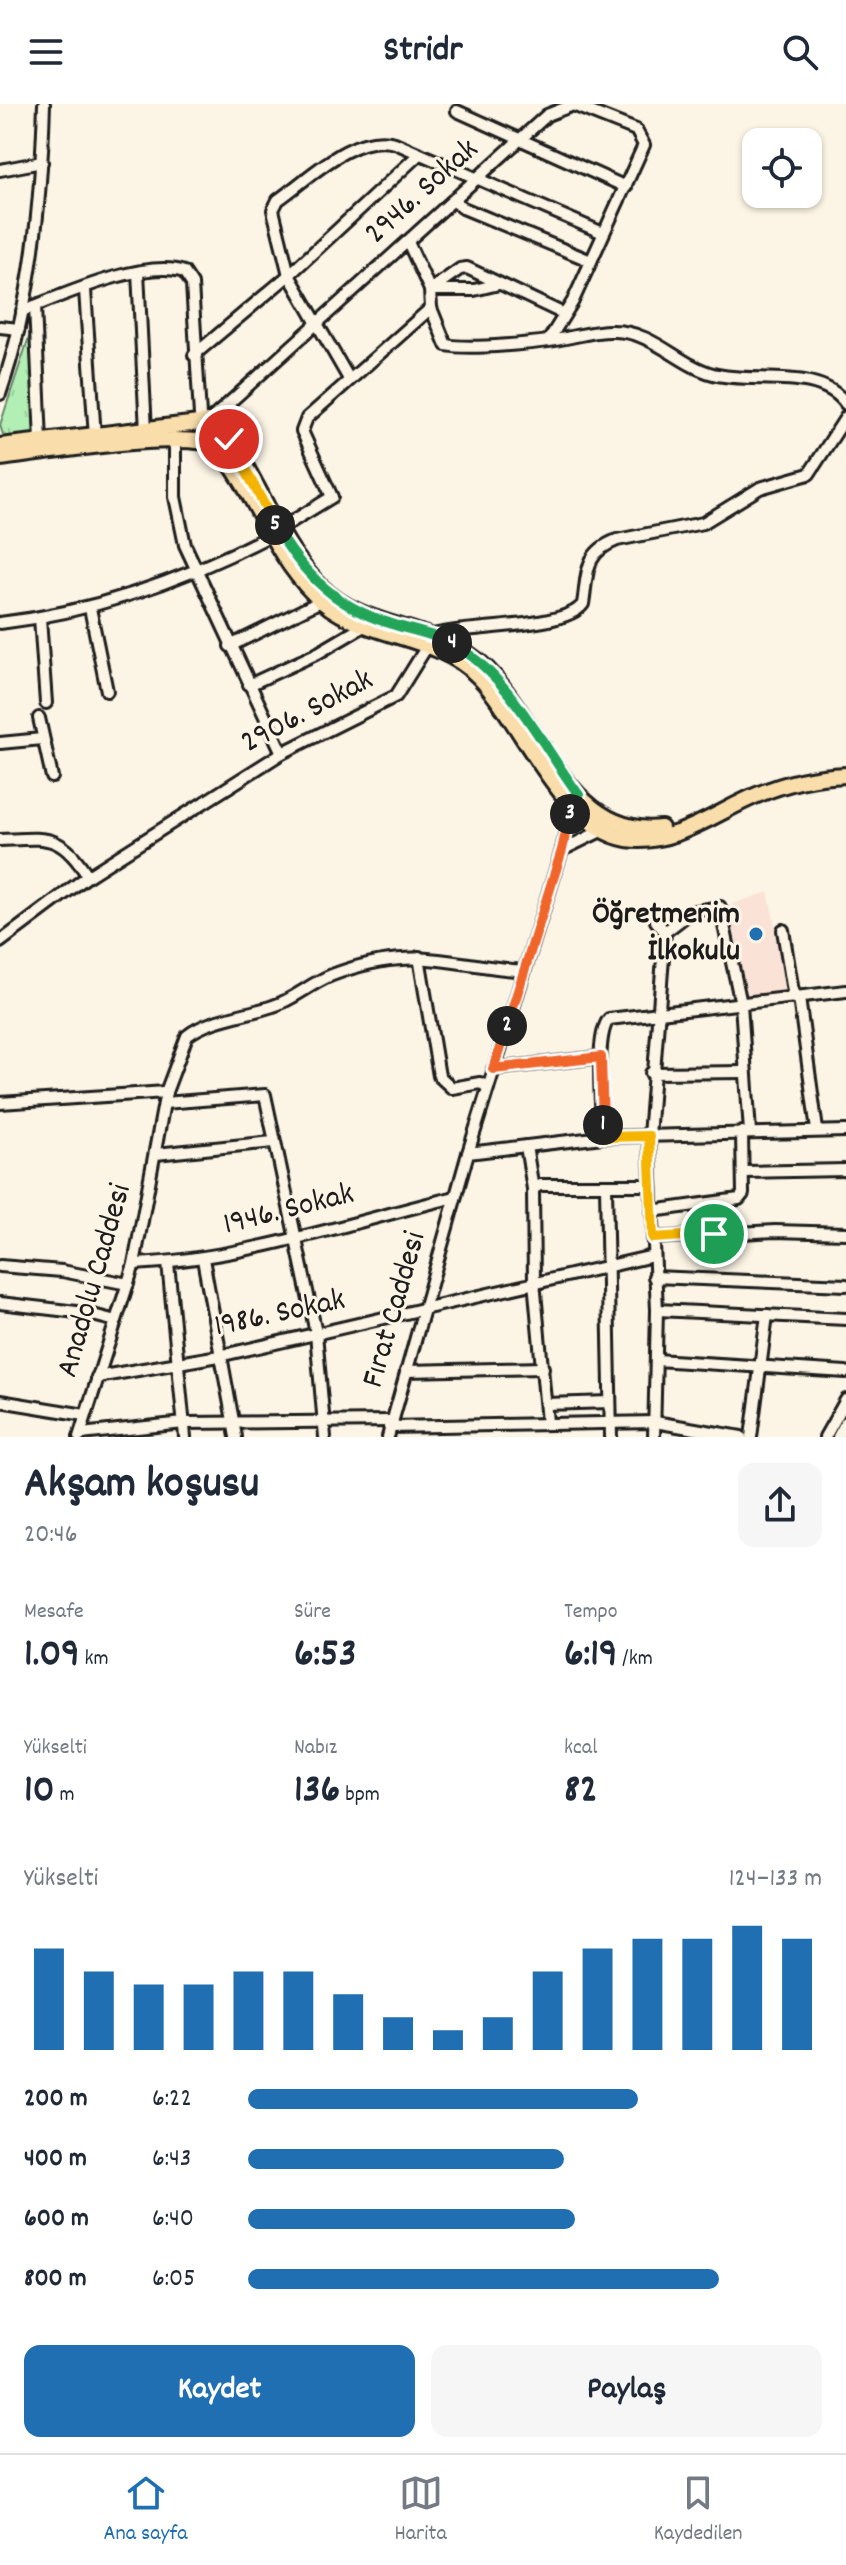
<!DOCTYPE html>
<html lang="tr">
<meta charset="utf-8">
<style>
body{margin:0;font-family:Dekko,sans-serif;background:#f6f6f7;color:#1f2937;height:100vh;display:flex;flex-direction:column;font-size:30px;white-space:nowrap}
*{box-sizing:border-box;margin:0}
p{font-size:26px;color:#747a83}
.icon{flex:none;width:44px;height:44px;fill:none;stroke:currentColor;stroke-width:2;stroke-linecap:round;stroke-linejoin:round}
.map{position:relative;height:1333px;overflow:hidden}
.panel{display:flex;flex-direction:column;background:#fff;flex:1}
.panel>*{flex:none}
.controls{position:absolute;left:742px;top:24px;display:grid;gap:16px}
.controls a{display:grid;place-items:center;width:80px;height:80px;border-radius:16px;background:#fff;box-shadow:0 2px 6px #0004;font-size:40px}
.pin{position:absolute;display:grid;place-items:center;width:68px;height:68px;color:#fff;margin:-34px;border:4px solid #fff;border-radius:50%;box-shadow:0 2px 8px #0007}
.km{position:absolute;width:40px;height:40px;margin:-20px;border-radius:50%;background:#222;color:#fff;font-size:22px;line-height:40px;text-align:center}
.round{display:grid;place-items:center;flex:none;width:84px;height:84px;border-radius:16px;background:#f6f6f7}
.overview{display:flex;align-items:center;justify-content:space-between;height:136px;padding:0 24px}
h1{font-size:44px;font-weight:700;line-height:60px}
.metrics{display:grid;grid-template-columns:repeat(3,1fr);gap:12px;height:136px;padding:8px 24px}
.metrics div{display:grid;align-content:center}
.metrics b{font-size:40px;font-weight:700}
.metrics small{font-size:22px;font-weight:400}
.metrics p{font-size:22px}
.chart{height:224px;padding:16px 24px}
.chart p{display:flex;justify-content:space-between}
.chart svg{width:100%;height:144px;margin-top:8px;stroke:#1f6fb2;stroke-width:6}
.action{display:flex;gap:16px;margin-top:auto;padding:16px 24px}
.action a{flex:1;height:92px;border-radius:16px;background:#1f6fb2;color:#fff;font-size:32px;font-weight:700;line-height:92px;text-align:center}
.action a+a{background:#f6f6f7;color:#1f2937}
ul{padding:0 24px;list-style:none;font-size:26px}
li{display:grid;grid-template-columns:128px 96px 1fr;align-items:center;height:60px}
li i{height:20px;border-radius:10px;background:#1f6fb2}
header{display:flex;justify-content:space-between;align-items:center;height:104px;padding:0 24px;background:#fff;font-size:36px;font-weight:700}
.tab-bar{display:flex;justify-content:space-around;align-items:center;height:112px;border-top:2px solid #e0e1e3;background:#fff;font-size:22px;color:#747a83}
.tab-bar a{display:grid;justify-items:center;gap:4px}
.tab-bar .on{color:#1f6fb2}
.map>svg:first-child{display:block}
.built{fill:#fae3d6}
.park{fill:url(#park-tufts);stroke:#668668;stroke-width:2}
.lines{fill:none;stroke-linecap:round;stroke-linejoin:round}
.minor-casing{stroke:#1c1c1c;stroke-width:16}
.major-casing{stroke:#1c1c1c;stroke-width:20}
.minor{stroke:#fcf5e5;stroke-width:10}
.major{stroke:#f9deab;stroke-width:14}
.split-1-casing{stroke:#fff;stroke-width:16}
.split-2-casing{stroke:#fff;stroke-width:16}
.split-3-casing{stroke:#fff;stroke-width:16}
.split-4-casing{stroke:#fff;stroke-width:16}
.split-5-casing{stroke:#fff;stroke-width:16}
.split-6-casing{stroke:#fff;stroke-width:16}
.split-1{stroke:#f5b400;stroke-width:10}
.split-2{stroke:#f0652b;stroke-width:10}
.split-3{stroke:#f0652b;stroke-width:10}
.split-4{stroke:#22a559;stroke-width:10}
.split-5{stroke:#22a559;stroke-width:10}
.split-6{stroke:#f5b400;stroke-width:10}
.poi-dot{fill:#1f6fb2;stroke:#fcf5e5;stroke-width:3}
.labels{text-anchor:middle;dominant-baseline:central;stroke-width:6;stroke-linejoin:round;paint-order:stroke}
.street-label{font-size:32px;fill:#1c1c1c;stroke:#fcf5e5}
.poi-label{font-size:32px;font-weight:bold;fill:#1c1c1c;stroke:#fcf5e5;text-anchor:end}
</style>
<header><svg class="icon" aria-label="menu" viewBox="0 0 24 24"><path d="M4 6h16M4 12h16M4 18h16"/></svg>Stridr<svg class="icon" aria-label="search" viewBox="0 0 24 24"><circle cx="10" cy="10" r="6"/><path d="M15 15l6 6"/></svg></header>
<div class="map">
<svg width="846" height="1333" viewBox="0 0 846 1333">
<defs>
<pattern id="park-tufts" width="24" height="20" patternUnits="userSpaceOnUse" patternTransform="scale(2)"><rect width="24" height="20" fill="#b1efb5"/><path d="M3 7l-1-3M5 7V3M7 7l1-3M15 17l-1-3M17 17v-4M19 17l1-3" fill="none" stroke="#98cc9b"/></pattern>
</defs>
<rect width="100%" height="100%" fill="#fcf5e5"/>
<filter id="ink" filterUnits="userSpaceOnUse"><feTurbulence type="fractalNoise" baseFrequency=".0125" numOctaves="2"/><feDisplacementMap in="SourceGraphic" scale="16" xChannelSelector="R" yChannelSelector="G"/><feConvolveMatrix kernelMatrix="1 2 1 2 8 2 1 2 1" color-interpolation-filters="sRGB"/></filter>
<g filter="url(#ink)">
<polygon class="built" points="768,788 789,885 745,894 729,807 732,800"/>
<polygon class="park" points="31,227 37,330 4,334 0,321"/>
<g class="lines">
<g class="minor-casing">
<g id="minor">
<polyline points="457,7 626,83"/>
<polyline points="0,66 42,58"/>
<polyline points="454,97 463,104 591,157"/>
<path d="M408,138L430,186L431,204L446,241C469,246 542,239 566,234C582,231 598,226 614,227C652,227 679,261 713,270C753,281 819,262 846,300"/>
<polyline points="138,168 146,327"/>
<polyline points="85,186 95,333"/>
<polyline points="430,186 460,165 467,164 564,210"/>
<polyline points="432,186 474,186 499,180"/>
<polyline points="35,202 41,338"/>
<path d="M22,207C61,192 145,154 184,168L192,180L201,328"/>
<polyline points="0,223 19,225"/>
<polyline points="194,251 289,171 417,52"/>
<path d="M349,275L289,171L273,106L278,96C311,73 353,28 395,39L603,129"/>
<path d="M0,290C32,198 41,97 44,0"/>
<polyline points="208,318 547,11 573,1 636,26 644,41 573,197 550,234"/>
<polyline points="229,334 225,314 230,300"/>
<polyline points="175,335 175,393 185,441 282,649"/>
<polyline points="278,426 332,393 302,327 307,314 431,204"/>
<polyline points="90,504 107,587"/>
<polyline points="40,514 46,599"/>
<path d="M0,519C95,508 184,476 269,432"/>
<polyline points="230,542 321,497"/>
<polyline points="249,581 318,549 364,522"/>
<polyline points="39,614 52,673"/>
<polyline points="0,639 42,635"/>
<path d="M0,736C48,734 60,729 88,772"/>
<polyline points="562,746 603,726"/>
<polyline points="783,826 794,894"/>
<polyline points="665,828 691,808 720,803 741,900 750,1028"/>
<path d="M0,838L88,772L282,649L396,592L434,531C468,521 566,525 583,500C588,470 583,449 617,436L703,419L760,384L809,370L846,313"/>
<polyline points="419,853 439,972 452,984 480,979 488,983"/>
<polyline points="799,894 817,1026"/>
<polyline points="493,965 601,953"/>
<polyline points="651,969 745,968"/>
<polyline points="0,999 166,988"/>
<polyline points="164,999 265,991 316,1229 325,1333"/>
<path d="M603,1033C602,1009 594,931 609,915L846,887"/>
<polyline points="526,1042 533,1085"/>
<polyline points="468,1049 603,1033 846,1027"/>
<polyline points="156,1050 273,1038"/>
<polyline points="743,1068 846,1066"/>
<polyline points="606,1081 611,1333"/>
<polyline points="652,1107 739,1095 743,1090 742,1028"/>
<polyline points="653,1134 775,1127 846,1129"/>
<polyline points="203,1155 236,1333"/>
<polyline points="168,1159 185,1333"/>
<path d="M134,1160C245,1155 348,1119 455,1093"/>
<polyline points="0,1162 62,1167 128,1180"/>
<polyline points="654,1173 846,1181"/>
<polyline points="0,1199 85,1209 116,1217"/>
<polyline points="657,1206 846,1215"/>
<polyline points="656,1256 846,1268"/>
<polyline points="406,1267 543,1264"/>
<polyline points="97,1273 219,1252 653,1152"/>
<polyline points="0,1297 85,1311"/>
<polyline points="546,1300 610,1298"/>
<polyline points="547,1318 534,1177 533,1085 540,1081 649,1081"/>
<polyline points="389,1323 655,1318 741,1333"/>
<polyline points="81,1330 184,1319 391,1317"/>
<path d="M79,1333L134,1160L166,988L187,932C207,915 247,911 273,902C293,896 311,879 332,871C410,841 446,860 524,867"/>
<polyline points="388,1333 468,1049 562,746 573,698"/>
<polyline points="654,1333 657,1206 649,1032 665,828 656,817"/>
<polyline points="751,1333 767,1211"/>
<polyline points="825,1333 846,1296"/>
<polyline points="838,1333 846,1318"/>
</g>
</g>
<g class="major-casing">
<g id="major">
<path d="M219,323C259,372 275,436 320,482C366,529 440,518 487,565C540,619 571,735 661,724"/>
<polyline points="0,342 208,318"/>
<path d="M0,354C43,349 185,325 217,342C255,387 271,447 313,489C359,537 433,526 479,573C522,617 562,725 627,735C674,742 716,708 757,691C785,679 817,672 846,671"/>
</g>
</g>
<use href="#minor" class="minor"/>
<use href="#major" class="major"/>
</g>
</g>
<g class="lines" filter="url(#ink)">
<g class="split-1-casing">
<polyline id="split-1" points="603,1021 603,1033 649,1032 653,1134 714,1130"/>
</g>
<g class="split-2-casing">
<polyline id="split-2" points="507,922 493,965 601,953 603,1021"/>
</g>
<g class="split-3-casing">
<polyline id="split-3" points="507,922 562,746 570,710"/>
</g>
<g class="split-4-casing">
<path id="split-4" d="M452,539C509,571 541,640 579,691L572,700L570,710"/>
</g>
<g class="split-5-casing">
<path id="split-5" d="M275,421C300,467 335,502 386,518C408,526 430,529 452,539"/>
</g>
<g class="split-6-casing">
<polyline id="split-6" points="229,335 275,421"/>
</g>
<use href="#split-1" class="split-1"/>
<use href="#split-2" class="split-2"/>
<use href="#split-3" class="split-3"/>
<use href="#split-4" class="split-4"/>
<use href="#split-5" class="split-5"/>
<use href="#split-6" class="split-6"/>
</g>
<circle class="poi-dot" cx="756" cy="830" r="8"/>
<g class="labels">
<g class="street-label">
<text transform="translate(423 89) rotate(-42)">2946. Sokak</text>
<text transform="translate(308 609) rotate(-28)">2906. Sokak</text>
<text transform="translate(289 1107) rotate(-14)">1946. Sokak</text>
<text transform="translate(96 1177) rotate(-74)">Anadolu Caddesi</text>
<text transform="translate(396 1206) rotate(-74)">Fırat Caddesi</text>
<text transform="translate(280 1211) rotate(-12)">1986. Sokak</text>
</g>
<g class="poi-label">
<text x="740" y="812">Öğretmenim<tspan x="740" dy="37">İlkokulu</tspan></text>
</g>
</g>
</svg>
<div class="controls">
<a><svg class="icon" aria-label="locate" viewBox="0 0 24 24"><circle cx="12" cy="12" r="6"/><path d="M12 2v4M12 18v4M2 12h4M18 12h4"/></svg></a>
</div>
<div class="pin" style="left:714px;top:1130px;background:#1e9e55"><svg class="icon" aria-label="arrive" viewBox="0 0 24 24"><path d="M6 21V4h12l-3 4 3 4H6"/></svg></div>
<div class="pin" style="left:229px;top:335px;background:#d93025"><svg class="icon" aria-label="check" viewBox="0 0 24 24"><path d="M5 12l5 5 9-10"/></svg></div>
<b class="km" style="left:603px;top:1021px">1</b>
<b class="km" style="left:507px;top:922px">2</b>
<b class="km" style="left:570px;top:710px">3</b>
<b class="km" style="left:452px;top:539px">4</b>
<b class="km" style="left:275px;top:421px">5</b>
</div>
<section class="panel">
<div class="overview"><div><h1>Akşam koşusu</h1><p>20:46</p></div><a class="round"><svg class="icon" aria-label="share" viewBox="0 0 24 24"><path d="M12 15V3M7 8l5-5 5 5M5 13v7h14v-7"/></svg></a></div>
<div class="metrics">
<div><p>Mesafe</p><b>1.09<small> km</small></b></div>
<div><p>Süre</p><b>6:53</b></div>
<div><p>Tempo</p><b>6:19<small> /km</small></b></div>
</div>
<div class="metrics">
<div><p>Yükselti</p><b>10<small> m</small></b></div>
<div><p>Nabız</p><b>136<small> bpm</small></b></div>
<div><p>kcal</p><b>82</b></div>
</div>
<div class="chart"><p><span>Yükselti</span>124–133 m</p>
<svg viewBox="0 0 160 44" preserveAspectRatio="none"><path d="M5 44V13M15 44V20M25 44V24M35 44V24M45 44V20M55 44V20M65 44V27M75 44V34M85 44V38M95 44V34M105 44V20M115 44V13M125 44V10M135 44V10M145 44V6M155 44V10"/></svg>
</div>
<ul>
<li><b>200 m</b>6:22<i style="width:68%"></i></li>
<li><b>400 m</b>6:43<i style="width:55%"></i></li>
<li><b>600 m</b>6:40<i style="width:57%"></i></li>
<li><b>800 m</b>6:05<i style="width:82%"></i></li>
</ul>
<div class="action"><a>Kaydet</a><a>Paylaş</a></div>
</section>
<nav class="tab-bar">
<a class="on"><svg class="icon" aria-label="home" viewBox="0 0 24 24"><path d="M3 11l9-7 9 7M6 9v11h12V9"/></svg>Ana sayfa</a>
<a><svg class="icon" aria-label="map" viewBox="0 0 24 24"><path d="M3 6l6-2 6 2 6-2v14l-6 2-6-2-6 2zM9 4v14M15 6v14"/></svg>Harita</a>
<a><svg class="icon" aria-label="saved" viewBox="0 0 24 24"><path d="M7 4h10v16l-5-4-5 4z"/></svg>Kaydedilen</a>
</nav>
